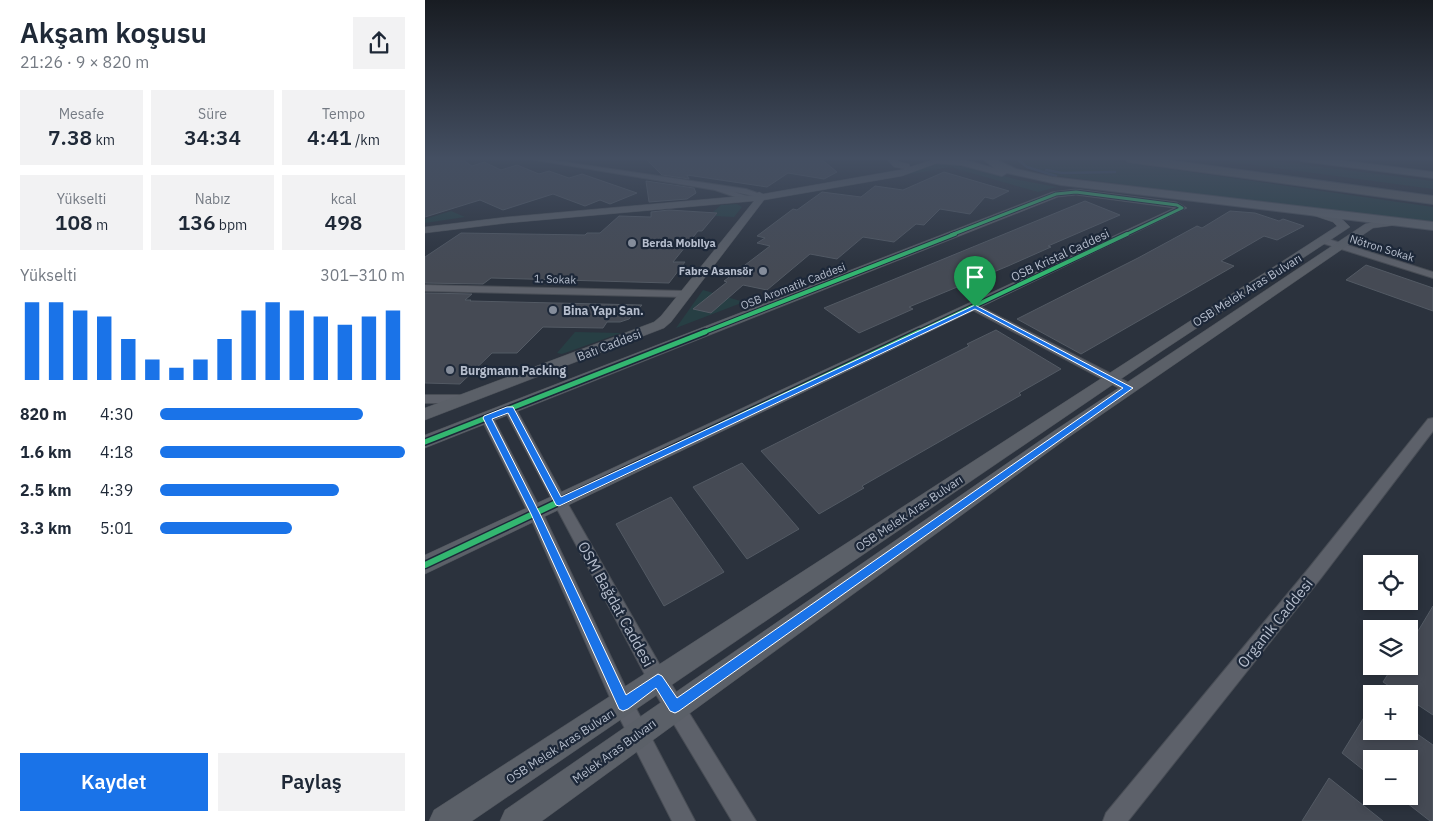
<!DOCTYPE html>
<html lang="tr">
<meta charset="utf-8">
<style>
body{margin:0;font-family:"IBM Plex Sans",sans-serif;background:#f2f2f3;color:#1f2937;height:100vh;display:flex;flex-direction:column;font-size:19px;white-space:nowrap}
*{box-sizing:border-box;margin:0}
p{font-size:16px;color:#747a83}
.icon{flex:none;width:28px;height:28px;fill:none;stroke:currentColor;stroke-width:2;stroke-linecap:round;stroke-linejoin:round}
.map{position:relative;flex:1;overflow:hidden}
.side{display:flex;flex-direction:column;background:#fff;width:425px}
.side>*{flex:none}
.buttons{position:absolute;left:938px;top:555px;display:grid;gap:10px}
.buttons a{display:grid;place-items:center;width:55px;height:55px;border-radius:0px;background:#fff;box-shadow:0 2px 8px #0003;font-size:25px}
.pin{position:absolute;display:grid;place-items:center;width:42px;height:42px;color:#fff;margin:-51px -21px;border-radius:50% 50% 50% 0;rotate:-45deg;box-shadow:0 0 5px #0007}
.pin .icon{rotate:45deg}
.round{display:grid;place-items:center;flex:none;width:52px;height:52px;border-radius:0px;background:#f2f2f3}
.overview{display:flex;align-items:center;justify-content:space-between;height:85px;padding:0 20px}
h1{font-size:28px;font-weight:600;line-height:38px}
.stats{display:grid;grid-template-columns:repeat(3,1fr);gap:8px;height:85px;padding:5px 20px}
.stats div{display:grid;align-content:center;border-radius:0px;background:#f2f2f3;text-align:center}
.stats b{font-size:21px;font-weight:600}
.stats small{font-size:14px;font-weight:400}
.stats p{font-size:14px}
.chart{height:140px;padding:10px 20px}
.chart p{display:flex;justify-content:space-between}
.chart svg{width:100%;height:90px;margin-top:5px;stroke:#1a73e8;stroke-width:6}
.primary-button{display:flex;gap:10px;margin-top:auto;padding:10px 20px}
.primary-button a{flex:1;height:58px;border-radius:0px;background:#1a73e8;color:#fff;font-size:20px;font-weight:600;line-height:58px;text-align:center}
.primary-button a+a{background:#f2f2f3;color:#1f2937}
ul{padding:0 20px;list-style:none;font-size:16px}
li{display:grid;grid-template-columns:80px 60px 1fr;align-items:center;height:38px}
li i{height:12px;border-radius:6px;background:#1a73e8}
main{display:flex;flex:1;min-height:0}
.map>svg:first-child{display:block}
.green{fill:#273f44}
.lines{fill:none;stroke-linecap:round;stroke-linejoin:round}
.stream{stroke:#354969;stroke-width:2.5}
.building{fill:#454a54;stroke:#535a64}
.street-casing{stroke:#484d55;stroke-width:2}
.secondary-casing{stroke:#484d55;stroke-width:1}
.primary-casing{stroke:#494f59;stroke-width:2}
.highway-casing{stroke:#484e58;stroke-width:2}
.street{fill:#5d616a;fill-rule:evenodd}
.secondary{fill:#5b6068;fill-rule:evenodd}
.primary{fill:#5f646c;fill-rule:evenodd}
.highway{fill:#5d6064;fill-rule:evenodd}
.cycleway-far3-casing{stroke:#1d2839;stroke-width:5}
.cycleway-far2-casing{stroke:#1d2839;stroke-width:6}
.cycleway-far1-casing{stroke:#1d2839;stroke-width:8}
.cycleway-casing{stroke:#1d2839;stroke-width:9}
.cycleway-far3{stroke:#33b770;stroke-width:3}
.cycleway-far2{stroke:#33b770;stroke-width:4}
.cycleway-far1{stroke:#33b770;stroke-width:5}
.cycleway{stroke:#33b770;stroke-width:6}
.route{fill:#1a73e8;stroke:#fff;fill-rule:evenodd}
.poi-dot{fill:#858d9b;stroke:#1d2839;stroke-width:2}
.labels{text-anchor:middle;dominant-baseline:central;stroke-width:4.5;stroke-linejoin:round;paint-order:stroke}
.far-poi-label{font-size:11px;font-weight:bold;fill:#b6becd;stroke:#1d2839;text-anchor:start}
.far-street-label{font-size:11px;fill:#b6becd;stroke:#1d2839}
.street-label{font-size:12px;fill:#b6becd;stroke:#1d2839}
.poi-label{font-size:12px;font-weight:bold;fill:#b6becd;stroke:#1d2839;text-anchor:start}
.near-street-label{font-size:15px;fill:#b6becd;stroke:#1d2839}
</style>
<main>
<section class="side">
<div class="overview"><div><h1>Akşam koşusu</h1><p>21:26 · 9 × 820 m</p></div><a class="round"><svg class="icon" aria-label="share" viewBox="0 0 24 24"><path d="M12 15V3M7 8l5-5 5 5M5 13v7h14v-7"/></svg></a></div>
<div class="stats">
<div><p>Mesafe</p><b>7.38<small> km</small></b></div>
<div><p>Süre</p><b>34:34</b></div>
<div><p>Tempo</p><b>4:41<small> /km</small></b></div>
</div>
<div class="stats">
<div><p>Yükselti</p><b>108<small> m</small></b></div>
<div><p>Nabız</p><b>136<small> bpm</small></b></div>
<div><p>kcal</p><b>498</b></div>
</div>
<div class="chart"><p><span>Yükselti</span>301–310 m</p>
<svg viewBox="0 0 160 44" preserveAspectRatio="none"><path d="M5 44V6M15 44V6M25 44V10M35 44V13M45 44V24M55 44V34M65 44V38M75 44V34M85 44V24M95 44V10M105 44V6M115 44V10M125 44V13M135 44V17M145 44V13M155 44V10"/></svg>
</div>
<ul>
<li><b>820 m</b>4:30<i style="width:83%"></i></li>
<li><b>1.6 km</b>4:18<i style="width:100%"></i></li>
<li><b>2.5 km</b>4:39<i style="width:73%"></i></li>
<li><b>3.3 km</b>5:01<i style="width:54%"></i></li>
</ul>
<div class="primary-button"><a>Kaydet</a><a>Paylaş</a></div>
</section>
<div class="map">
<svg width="1008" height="821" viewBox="0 0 1008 821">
<rect width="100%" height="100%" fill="#2b323d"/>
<g class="green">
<path d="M596,158L675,159L1008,207V223L624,175C613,171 602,168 596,158Z"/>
<polygon points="777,158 826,158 1008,181 1008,189"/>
<polygon points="513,163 530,163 594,180 632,187 613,192 525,167 487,174 485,173"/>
<polygon points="312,204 317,207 309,217 290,216 293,213 288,212 296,205"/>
<polygon points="26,211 40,217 0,223 0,219"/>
<polygon points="278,290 319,302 251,328"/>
<polygon points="150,332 196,333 137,354 132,353"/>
</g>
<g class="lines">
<g class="stream">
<polyline points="591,158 602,167 631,176"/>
<polyline points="621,170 637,173 690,172"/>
</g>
</g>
<g class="building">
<polygon points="0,158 35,158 47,166 59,162 76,170 92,165 114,174 124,171 144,178 157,174 212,193 185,204 175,200 160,206 128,194 78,210 55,200 0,217"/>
<polygon points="220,158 395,158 412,172 399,179 363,173 342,187 262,175 264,179 237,175"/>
<polygon points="519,172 584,191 568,199 560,197 545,214 515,209 499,225 491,224 469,242 438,237 412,259 385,254 342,290 318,285 286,313 268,309 302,282 299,281 345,246 332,243 340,238 332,236 368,209 372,210 397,192 436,197 450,186 478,190"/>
<polygon points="221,181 269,188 271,193 262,199 224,202"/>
<polygon points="660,201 695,215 623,246 626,247 583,266 484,307 488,309 434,333 399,308"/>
<polygon points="244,210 292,213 277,231 273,231 248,262 260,262 244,283 66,278 58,284 0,283 0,257 36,233 160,235 162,233 175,233 194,216 226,217 226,212"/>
<polygon points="805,211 830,213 854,221 858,219 879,226 852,240 839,236 796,261 809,266 656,354 592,319 713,258 772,226 777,228"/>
<polygon points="941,265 1008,288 1008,311 921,280"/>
<polygon points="0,293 47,294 40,300 46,300 45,301 217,305 204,319 195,322 182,322 178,328 118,327 92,353 67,353 35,384 0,383"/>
<polygon points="571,330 636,369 594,393 596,395 437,486 439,488 394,514 336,451 544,346 542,344"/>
<polygon points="317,463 374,529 322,559 268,487"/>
<polygon points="246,497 299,572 239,606 191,524"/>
<polygon points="1008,606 1008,715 984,699 984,694 976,694 958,682 968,666 984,666 984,646"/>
<polygon points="946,706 946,731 988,731 1008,745 1008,821 1005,821 973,796 984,796 984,759 946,759 946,776 917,753"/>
<polygon points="904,778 958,821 877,821"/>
</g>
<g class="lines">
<g class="street-casing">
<g id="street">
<polygon points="99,158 112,158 321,189 338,195 334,197 309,192 322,196 323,198 319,200 290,190"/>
<polygon points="900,238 1008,272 1008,278 897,243 896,241"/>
<polygon points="0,285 260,291 265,294 260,297 0,291"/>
<polygon points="550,304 708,385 710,388 708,391 700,391 546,309 546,305"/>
<polygon points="0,395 41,395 47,399 41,403 0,403"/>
<polygon points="85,405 91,409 140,499 240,674 331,821 307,821 226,686 79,409"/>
<polygon points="62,414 68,418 118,514 205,697 270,821 247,821 191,711 104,514 56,418"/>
<polygon points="1008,418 1008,431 896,578 703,821 678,821 681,813 884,568 1003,419"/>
</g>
</g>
<g class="secondary-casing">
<g id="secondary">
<polygon points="461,158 470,158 475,162 484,164 485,167 513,158 518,161 477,176 339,200 246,322 239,328 0,420 0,408 229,322 236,316 329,201 82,223 0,233 0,227 82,217 329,195 334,192 338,194 480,169 469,167"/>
<polygon points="651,189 752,202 762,208 0,574 0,555 749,208 651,195 633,197 0,448 0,435 627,192"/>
<polygon points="888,209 916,218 925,227 737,351 47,821 4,821 9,810 912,226 908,222 884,214 883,212 884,210"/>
<polygon points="975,219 981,222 979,224 948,228 641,439 117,821 75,821 80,810 629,431 940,224 955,220"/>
</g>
</g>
<g class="primary-casing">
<g id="primary">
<polygon points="513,158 536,159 569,168 557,158 568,158 591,169 627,177 1008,222 1008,230 636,185 582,173 577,176 536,165 509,163 508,161"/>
<polygon points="871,158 898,158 1008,172 1008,178 876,161"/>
</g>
</g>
<g class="highway-casing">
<polygon id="highway" points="697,158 728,158 1008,196 1008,204 703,162"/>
</g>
<use href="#street" class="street"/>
<use href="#secondary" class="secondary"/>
<use href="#primary" class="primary"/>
<use href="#highway" class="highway"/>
<g class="cycleway-far3-casing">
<polyline id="cycleway-far3" points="526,235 631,194 651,192 752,205 757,208 700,235"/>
</g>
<g class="cycleway-far2-casing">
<g id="cycleway-far2">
<polyline points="277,333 530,234"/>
<polyline points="492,333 702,234"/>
</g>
</g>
<g class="cycleway-far1-casing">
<g id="cycleway-far1">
<polyline points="0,442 280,332"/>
<polyline points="226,458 494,332"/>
</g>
</g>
<g class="cycleway-casing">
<polyline id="cycleway" points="0,565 229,457"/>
</g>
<use href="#cycleway-far3" class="cycleway-far3"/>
<use href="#cycleway-far2" class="cycleway-far2"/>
<use href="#cycleway-far1" class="cycleway-far1"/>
<use href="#cycleway" class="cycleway"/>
</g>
<linearGradient id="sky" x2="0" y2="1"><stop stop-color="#181c22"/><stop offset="0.58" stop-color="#444f62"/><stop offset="1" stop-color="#444f62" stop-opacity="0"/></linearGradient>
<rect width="1008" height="273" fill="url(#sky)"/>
<path class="route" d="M550,305L708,388L254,711L250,713L245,711L231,688L203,709L198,711L194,709L106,514L58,418L59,416L82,407H88L136,497ZM550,309L698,388L252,698L237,676L233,674L201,695L115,514L67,419L83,413L131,505L134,506Z"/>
<g class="poi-dot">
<circle cx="207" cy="243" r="5"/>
<circle cx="338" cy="271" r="5"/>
<circle cx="128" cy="310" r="5"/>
<circle cx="25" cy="370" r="5"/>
</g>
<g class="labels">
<g class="far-poi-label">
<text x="217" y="243">Berda Mobilya</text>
<text x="328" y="271" text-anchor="end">Fabre Asansör</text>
</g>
<g class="far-street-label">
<text transform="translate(957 248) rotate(17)">Nötron Sokak</text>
<text transform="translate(130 279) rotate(2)">1. Sokak</text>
<text transform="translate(368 286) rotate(-21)">OSB Aromatik Caddesi</text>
</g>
<g class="street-label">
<text transform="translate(635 255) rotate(-25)">OSB Kristal Caddesi</text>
<text transform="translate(822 290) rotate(-32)">OSB Melek Aras Bulvarı</text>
<text transform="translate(184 345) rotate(-21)">Batı Caddesi</text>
<text transform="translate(484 513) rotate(-34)">OSB Melek Aras Bulvarı</text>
<text transform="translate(135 746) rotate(-33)">OSB Melek Aras Bulvarı</text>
<text transform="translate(189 751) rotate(-36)">Melek Aras Bulvarı</text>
</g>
<g class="poi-label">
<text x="138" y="310">Bina Yapı San.</text>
<text x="35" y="370">Burgmann Packing</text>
</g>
<g class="near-street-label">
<text transform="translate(191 604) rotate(61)">OSM Bağdat Caddesi</text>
<text transform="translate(850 623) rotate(-51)">Organik Caddesi</text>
</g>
</g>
</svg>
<div class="buttons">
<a><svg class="icon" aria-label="locate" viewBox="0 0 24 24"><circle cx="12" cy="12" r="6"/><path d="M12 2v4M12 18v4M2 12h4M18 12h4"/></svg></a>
<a><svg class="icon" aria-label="layers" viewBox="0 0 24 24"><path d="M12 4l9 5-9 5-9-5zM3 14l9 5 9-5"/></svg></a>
<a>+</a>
<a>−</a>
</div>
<div class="pin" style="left:550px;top:307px;background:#1e9e55"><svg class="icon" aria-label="arrive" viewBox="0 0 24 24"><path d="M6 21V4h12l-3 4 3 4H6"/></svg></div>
</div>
</main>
